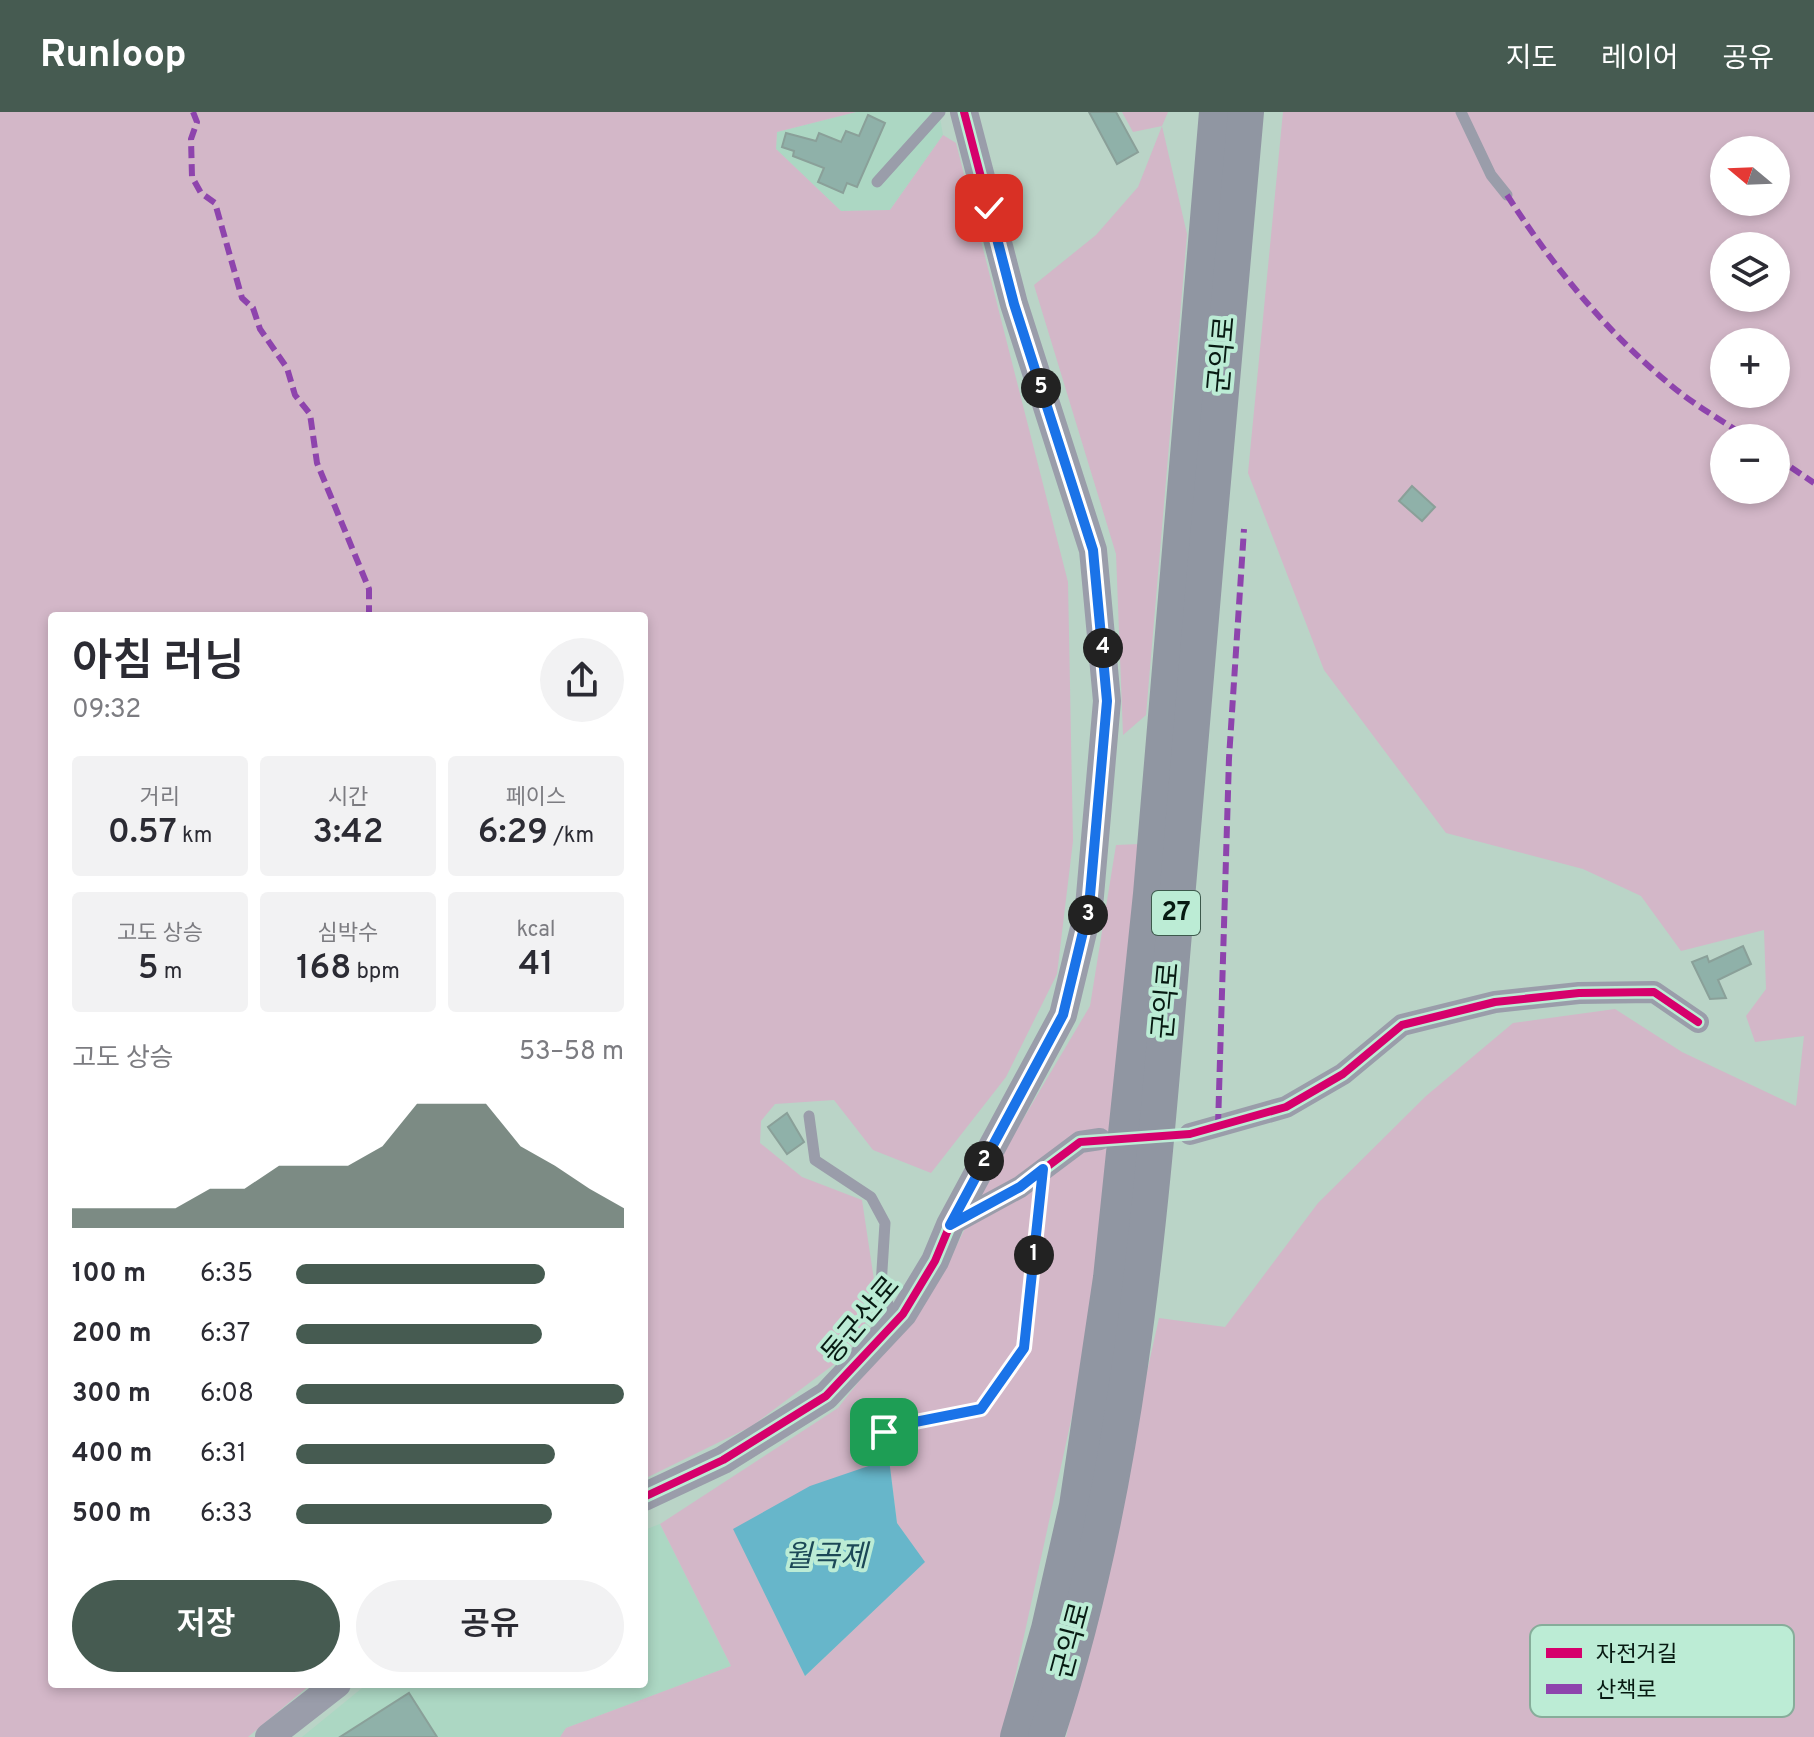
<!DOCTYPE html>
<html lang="ko">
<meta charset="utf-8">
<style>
body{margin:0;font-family:Overpass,"Noto Sans KR",sans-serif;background:#f2f2f3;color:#2b2b33;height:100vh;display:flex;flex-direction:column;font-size:30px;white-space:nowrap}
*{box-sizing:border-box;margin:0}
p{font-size:26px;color:#7c7c81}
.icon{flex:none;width:44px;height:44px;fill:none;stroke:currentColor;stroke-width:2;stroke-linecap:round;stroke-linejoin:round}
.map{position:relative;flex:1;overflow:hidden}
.panel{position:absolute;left:48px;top:500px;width:600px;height:1076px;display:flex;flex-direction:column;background:#fff;border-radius:8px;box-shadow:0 4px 12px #0003}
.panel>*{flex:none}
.needle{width:52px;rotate:289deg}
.fabs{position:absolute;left:1710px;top:24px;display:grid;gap:16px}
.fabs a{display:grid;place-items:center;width:80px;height:80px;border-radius:50%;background:#fff;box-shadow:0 4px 12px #0003;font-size:40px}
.pin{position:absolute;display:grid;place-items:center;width:68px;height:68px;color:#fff;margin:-34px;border-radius:16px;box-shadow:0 4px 12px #0006}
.km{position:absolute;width:40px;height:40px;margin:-20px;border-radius:50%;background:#222;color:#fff;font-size:22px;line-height:40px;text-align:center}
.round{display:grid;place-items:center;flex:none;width:84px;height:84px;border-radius:42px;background:#f2f2f3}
.overview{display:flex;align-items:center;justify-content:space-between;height:136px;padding:0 24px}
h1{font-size:44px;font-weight:600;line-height:60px}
.stats{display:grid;grid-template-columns:repeat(3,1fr);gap:12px;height:136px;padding:8px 24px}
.stats div{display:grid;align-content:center;border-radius:8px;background:#f2f2f3;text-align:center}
.stats b{font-size:34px;font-weight:600}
.stats small{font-size:22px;font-weight:400}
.stats p{font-size:22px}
.chart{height:224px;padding:16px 24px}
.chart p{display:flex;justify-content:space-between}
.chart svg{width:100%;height:144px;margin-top:8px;fill:#465b51;opacity:.7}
.action{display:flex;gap:16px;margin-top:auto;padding:16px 24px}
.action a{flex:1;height:92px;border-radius:48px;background:#465b51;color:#fff;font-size:32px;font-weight:600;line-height:92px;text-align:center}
.action a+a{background:#f2f2f3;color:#2b2b33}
ul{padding:0 24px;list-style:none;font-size:26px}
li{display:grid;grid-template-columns:128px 96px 1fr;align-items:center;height:60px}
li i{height:20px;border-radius:10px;background:#465b51}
header{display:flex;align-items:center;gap:48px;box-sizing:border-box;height:112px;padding:0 40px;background:#465b51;color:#fff}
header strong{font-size:38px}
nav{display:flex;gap:44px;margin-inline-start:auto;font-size:28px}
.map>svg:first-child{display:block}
.built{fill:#acd7c3}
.green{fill:#d3b7c8;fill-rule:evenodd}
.water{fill:#67b6ca}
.building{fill:#8fb1a9;stroke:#8aa099;stroke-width:2}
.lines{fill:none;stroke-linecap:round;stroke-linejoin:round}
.service{stroke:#9a9daa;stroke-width:11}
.minor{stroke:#9a9daa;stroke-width:22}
.tertiary{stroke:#9a9daa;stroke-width:28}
.trunk{stroke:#9096a2;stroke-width:36}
.quiet{stroke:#8e44ad;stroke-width:6;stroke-dasharray:12 6;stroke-linecap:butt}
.cycleway-casing{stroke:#bcecd5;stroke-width:13}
.cycleway{stroke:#d6006c;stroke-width:8}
.route-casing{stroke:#fff;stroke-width:16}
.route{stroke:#1a73e8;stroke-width:10}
.labels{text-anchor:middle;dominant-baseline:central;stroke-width:8;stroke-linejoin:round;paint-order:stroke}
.shield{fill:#bcecd5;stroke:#3d594c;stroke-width:2}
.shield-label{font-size:26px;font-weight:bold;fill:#071a12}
.street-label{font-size:28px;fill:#071a12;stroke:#bcecd5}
.water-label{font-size:30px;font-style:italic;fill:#1c4857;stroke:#bcecd5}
.key{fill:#bcecd5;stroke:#86ad9a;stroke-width:2}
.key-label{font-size:22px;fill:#071a12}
</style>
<header>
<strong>Runloop</strong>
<nav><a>지도</a><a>레이어</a><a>공유</a></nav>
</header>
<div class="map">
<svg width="1814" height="1625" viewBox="0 0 1814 1625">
<rect width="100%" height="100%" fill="#bad4c7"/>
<g class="built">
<polygon points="856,0 939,0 943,23 890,98 841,99 776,37 777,20"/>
<polygon points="660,1412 731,1554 566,1616 560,1625 302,1625 367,1572 644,1572 644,1418"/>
</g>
<g class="green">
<polygon points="0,0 856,0 777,20 776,37 841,99 890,98 943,23 956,31 1068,470 1073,729 1057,862 1006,965 931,1061 873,1038 834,988 775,992 761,1009 760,1031 802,1065 862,1088 874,1168 863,1220 841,1247 752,1314 644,1367 644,504 52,504 52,1572 311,1572 248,1625 0,1625"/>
<polygon points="1122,0 1168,0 1162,14 1187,122 1146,603 1123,623 1116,442 1034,173 1096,123 1138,75 1162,14 1133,20"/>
<path d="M1283,0H1814V1625H1066L1159,1206L1225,1215L1318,1091L1426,984L1513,911L1615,897L1682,940L1796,994L1804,924L1755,930L1746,904L1766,877L1764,818L1681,839L1641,784L1583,757L1446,721L1324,558L1248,361ZM1724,38H1776V90H1724ZM1724,134H1776V186H1724ZM1724,230H1776V282H1724ZM1724,326H1776V378H1724Z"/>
<path d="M1140,732L1109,1039L1082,1258L1002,1625H560L566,1616L731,1554L660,1412L838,1296L942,1164L994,1056L1090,894L1116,733ZM889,1348L897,1411L924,1450L805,1564L734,1418Z"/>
</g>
<polygon class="water" points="889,1347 897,1411 925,1450 805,1564 733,1417 810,1374"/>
<g class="building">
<polygon points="1089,0 1116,0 1138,40 1117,52"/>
<polygon points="868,3 885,11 857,75 847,71 843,81 818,70 824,56 793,44 794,39 782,35 786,21 816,29 819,21 841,30 846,19 859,24"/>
<polygon points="1412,374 1435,395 1422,409 1399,389"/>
<polygon points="1743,834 1751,852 1718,868 1726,886 1710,887 1692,850 1707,844 1709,850"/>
<polygon points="787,1001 804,1030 787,1042 768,1015"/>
<polygon points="409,1581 437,1625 340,1625"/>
</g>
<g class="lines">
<g class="service">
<polyline points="1461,0 1491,63 1507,83"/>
<polyline points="877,70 940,0"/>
<polyline points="809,1004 815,1048 871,1085 885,1111 881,1174 895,1210"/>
<polyline points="884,1320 905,1312 981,1297 1024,1236 1043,1058"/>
</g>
<g class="minor">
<polyline points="1190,1022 1286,995 1343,962 1402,913 1495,890 1579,881 1654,880 1698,910"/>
<polyline points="950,1113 1020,1075 1080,1030 1100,1027"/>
</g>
<g class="tertiary">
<polyline points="644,1385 723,1348 826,1284 903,1202 935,1149 950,1113 1063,903 1089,795 1107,589 1093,438 1014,192 964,0"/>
<polyline points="269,1625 337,1572"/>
</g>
<g class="trunk">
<polyline points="1018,1625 1049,1517 1077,1394 1111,1166 1151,782 1217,0"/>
<path d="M1046,1625C1132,1367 1151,1090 1174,821C1197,547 1221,274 1246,0"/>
</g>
<g class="quiet">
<polyline points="193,0 197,10 191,27 192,65 201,81 215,91 242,186 253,196 260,217 287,256 295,283 310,302 317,351 369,477 369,504"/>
<path d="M1507,83C1552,153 1603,216 1667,270C1691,291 1721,308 1748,326"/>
<polyline points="1776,345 1814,371"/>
<polyline points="1218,1014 1229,646 1244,417"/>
</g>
<g class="cycleway-casing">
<g id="cycleway">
<polyline points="950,1113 1020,1075 1080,1030 1190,1022 1286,995 1343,962 1402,913 1495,890 1579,881 1654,880 1698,910"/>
<polyline points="644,1385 723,1348 826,1284 903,1202 935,1149 950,1113 1063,903 1089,795 1107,589 1093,438 1014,192 964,0"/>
</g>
</g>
<use href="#cycleway" class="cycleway"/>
</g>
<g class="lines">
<g class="route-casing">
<polyline id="route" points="884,1320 905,1312 981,1297 1024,1236 1043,1057 1020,1075 950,1113 1063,903 1089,795 1107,589 1093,438 1014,192 989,96"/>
</g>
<use href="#route" class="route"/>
</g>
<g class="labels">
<rect class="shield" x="1152" y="779" width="48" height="44" rx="6"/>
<g class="shield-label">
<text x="1176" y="801">27</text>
</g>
<g class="street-label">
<text transform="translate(1224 243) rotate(-85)">군익로</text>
<text transform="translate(1168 889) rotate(-85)">군익로</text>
<text transform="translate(862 1209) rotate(-50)">동군산로</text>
<text transform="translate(1073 1529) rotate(-75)">군익로</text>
</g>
<g class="water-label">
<text x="826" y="1446">월곡제</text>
</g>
</g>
<rect x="1530" y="1513" width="264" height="92" rx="12" class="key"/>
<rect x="1546" y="1536" width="36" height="10" fill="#d6006c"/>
<rect x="1546" y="1572" width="36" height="10" fill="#8e44ad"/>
<g class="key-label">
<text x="1596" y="1549">자전거길</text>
<text x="1596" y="1585">산책로</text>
</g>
</svg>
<div class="fabs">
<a><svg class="needle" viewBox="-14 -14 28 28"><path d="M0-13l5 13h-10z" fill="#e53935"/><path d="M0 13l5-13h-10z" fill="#7c7c81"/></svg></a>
<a><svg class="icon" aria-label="layers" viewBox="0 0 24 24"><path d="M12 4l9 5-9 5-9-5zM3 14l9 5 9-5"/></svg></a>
<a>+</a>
<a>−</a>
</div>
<div class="pin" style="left:884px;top:1320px;background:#1e9e55"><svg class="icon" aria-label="arrive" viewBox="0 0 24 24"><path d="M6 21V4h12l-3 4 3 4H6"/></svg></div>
<div class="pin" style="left:989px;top:96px;background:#d93025"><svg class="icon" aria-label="check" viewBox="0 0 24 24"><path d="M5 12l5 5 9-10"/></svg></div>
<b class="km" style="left:1034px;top:1143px">1</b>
<b class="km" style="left:984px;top:1049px">2</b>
<b class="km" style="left:1088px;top:803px">3</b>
<b class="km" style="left:1103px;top:536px">4</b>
<b class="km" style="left:1041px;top:276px">5</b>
<section class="panel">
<div class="overview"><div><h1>아침 러닝</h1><p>09:32</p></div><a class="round"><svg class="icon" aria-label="share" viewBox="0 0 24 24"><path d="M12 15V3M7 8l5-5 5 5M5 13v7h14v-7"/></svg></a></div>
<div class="stats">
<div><p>거리</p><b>0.57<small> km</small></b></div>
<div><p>시간</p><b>3:42</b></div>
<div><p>페이스</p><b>6:29<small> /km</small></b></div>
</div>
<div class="stats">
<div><p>고도 상승</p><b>5<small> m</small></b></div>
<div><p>심박수</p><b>168<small> bpm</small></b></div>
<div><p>kcal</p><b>41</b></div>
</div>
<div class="chart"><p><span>고도 상승</span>53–58 m</p>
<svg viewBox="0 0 160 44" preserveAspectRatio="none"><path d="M0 44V38L10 38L20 38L30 38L40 32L50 32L60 25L70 25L80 25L90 19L100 6L110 6L120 6L130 19L140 25L150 32L160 38V44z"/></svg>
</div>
<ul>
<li><b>100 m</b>6:35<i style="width:76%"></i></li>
<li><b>200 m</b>6:37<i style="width:75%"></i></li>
<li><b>300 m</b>6:08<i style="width:100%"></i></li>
<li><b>400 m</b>6:31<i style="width:79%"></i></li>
<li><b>500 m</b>6:33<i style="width:78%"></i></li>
</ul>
<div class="action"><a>저장</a><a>공유</a></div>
</section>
</div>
